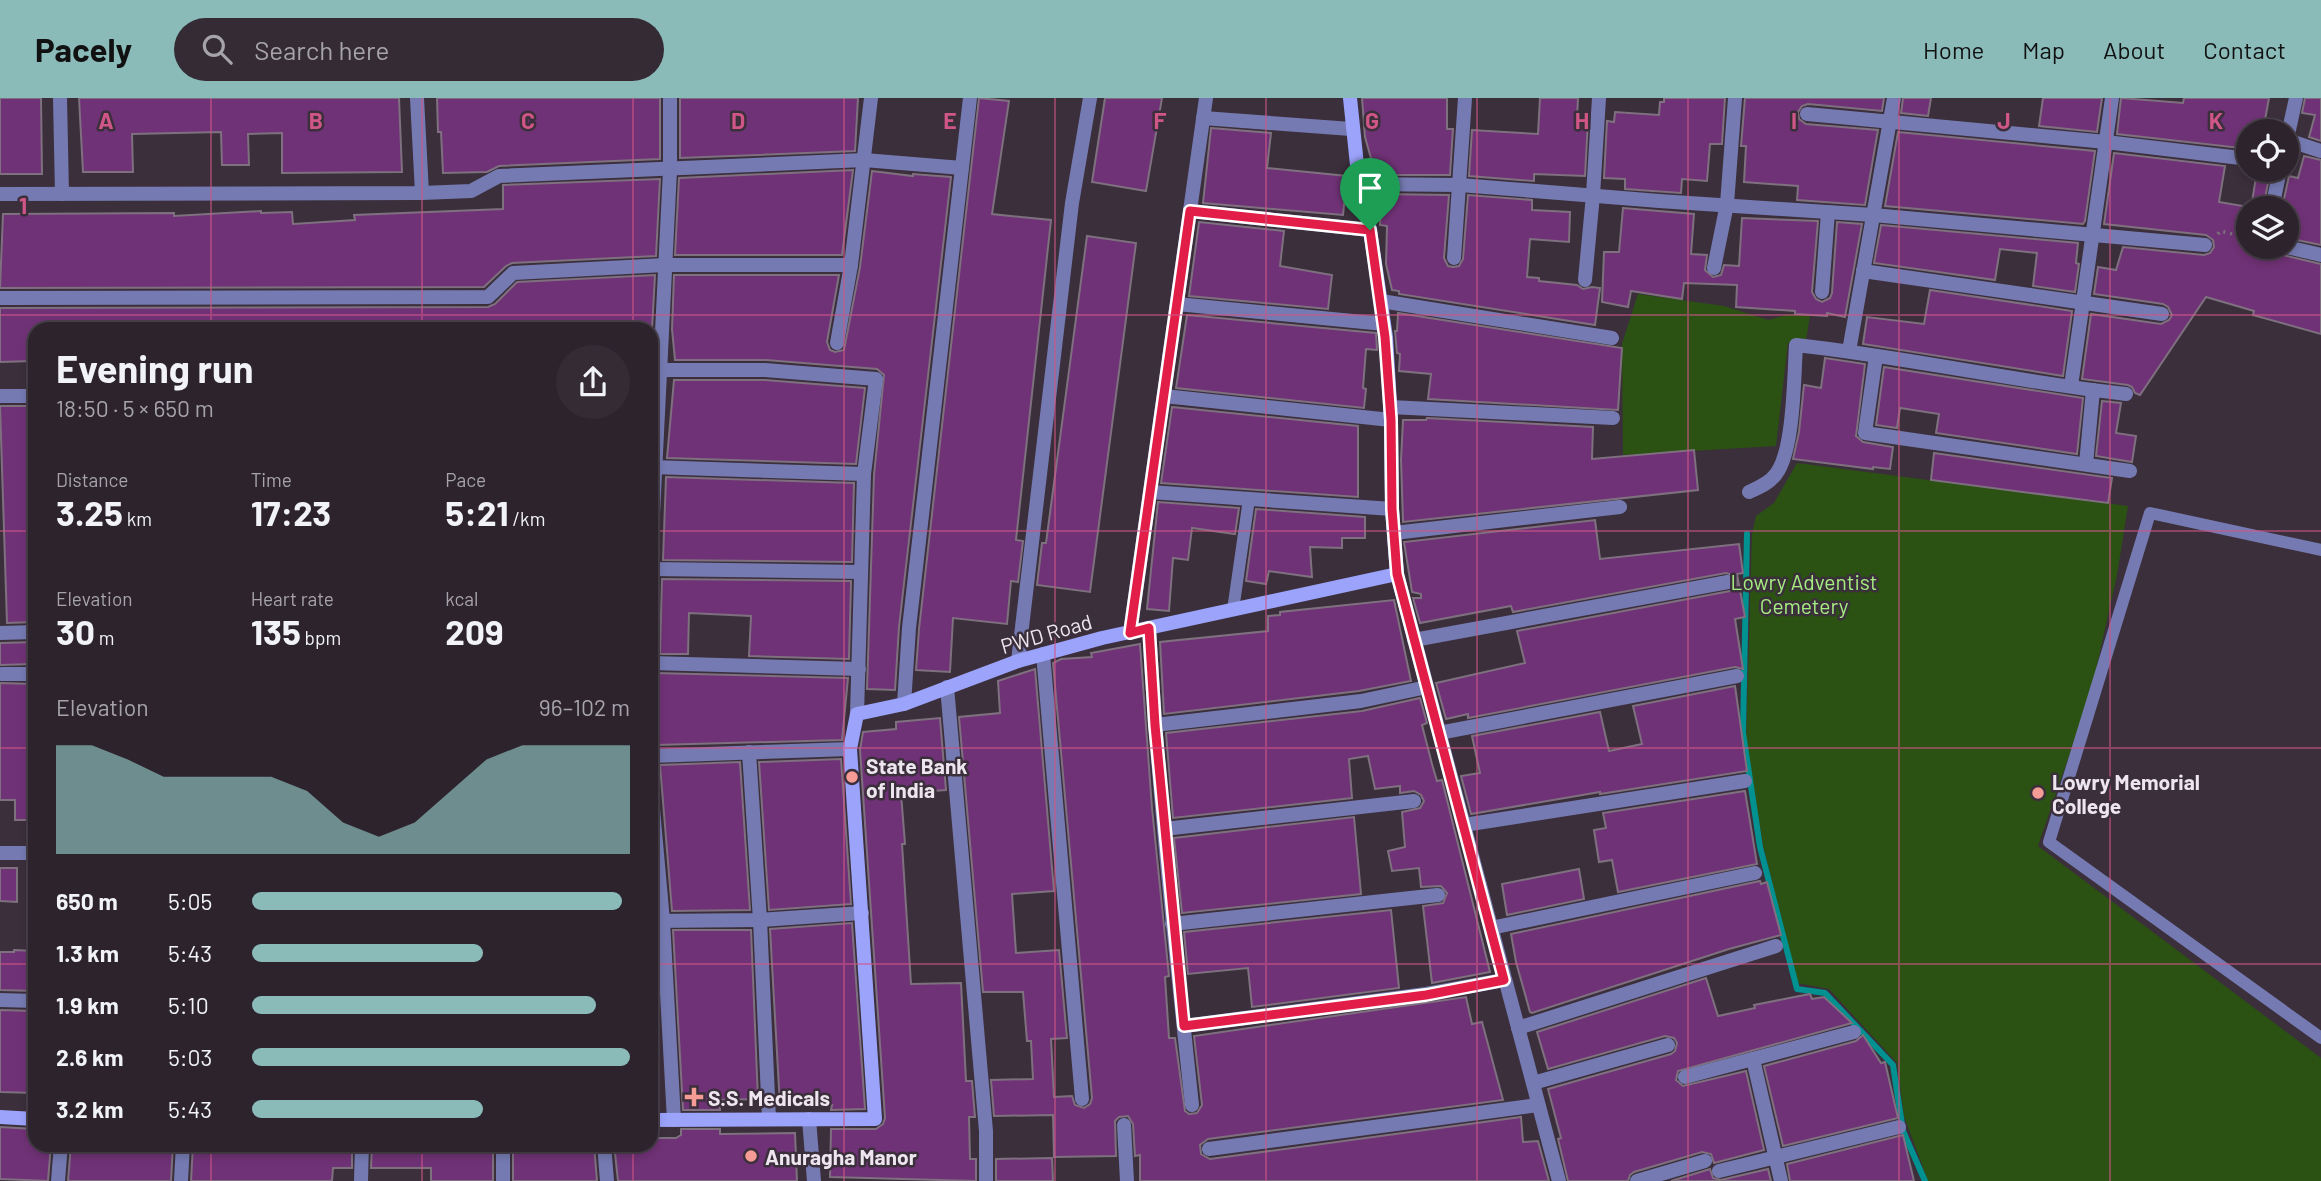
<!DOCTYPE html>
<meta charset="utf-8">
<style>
body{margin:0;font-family:Barlow,sans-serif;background:#342b35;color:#f1f3f6;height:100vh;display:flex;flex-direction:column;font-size:26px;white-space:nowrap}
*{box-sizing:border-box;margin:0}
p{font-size:23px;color:#a6a4aa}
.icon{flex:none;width:38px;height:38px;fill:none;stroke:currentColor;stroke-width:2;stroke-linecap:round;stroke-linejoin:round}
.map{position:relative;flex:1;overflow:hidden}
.sheet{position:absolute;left:28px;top:224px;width:630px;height:830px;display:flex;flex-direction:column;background:#2c232d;border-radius:21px;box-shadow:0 4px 10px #0003,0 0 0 2px #484049}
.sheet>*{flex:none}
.buttons{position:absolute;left:2236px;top:21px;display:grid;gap:14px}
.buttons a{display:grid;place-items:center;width:63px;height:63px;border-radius:50%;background:#2c232d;box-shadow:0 4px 10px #0003,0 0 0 2px #484049;font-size:35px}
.pin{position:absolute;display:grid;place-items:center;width:60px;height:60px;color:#fff;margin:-72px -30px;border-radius:50% 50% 50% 0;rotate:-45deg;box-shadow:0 0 7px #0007}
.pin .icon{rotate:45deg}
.round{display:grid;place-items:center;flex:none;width:74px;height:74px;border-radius:37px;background:#342b35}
.summary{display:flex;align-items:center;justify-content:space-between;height:119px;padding:0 28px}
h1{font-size:38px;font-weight:700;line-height:52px}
.metrics{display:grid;grid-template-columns:repeat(3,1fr);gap:10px;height:119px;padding:7px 28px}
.metrics div{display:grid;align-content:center}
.metrics b{font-size:35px;font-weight:700}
.metrics small{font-size:19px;font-weight:400}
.metrics p{font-size:19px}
.chart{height:196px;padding:14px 28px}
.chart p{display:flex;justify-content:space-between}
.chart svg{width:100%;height:126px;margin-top:7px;fill:#8bbbb9;opacity:.7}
ul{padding:0 28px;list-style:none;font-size:23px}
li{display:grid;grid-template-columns:112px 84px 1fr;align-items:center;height:52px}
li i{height:18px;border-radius:9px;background:#8bbbb9}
header{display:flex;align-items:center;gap:42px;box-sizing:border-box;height:98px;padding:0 35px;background:#8bbbb9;color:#111}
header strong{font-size:33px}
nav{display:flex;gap:38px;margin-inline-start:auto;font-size:24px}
.search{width:490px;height:63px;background:#342b35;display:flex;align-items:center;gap:18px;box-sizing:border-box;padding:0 24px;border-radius:38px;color:#a6a4aa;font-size:26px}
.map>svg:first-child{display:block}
.green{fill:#2b5212}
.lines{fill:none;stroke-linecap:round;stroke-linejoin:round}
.stream{stroke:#019191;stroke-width:6}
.building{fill:#703276;stroke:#7e707f;stroke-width:2}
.path{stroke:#7c727d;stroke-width:3.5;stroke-dasharray:2 5;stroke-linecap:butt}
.lane{stroke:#757bb2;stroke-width:12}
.street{stroke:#757bb2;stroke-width:14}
.secondary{stroke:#9ba3fb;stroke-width:14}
.route-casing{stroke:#fff;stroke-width:14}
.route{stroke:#e11d48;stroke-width:9}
.grid{fill:none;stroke:#cf5687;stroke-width:2;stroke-opacity:0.55}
.poi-dot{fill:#f59c96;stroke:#3b2f3c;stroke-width:2.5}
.labels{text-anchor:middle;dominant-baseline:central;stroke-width:5;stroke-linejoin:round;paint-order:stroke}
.park-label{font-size:21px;fill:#a6ed81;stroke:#3b2f3c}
.street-label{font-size:21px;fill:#eee6ee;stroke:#3b2f3c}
.poi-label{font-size:21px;font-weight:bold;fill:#eee6ee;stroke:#3b2f3c;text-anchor:start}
.grid-label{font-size:23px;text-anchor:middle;font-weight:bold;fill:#cf5687;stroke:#3b2f3c;stroke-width:5;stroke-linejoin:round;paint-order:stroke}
</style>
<header>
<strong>Pacely</strong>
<div class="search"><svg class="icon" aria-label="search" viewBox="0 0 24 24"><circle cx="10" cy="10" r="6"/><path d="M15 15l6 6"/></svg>Search here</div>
<nav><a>Home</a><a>Map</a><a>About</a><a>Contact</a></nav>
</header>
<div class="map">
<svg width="2321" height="1083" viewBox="0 0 2321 1083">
<rect width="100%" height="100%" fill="#3b2f3c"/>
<g class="green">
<polygon points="1638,196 1724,208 1768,222 1790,216 1810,218 1806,242 1788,245 1776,348 1623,357 1622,246"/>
<polygon points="1797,365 2128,408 2117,477 2091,594 2038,748 2321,960 2321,1083 1928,1083 1904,1018 1897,965 1829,891 1797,885 1763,747 1746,643 1752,436 1756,418 1774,405"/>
</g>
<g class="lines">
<polyline class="stream" points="1747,436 1743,635 1760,749 1797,891 1825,895 1893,967 1903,1033 1925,1083"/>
</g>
<g class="building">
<polygon points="0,0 41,0 42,76 0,76"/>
<polygon points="79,0 399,0 402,74 282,75 282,35 248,36 249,67 222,67 221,34 132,36 133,74 83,74"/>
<polygon points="437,0 660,0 660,61 499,68 487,74 443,75 441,34 438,34"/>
<polygon points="680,0 858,0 855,53 680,60"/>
<polygon points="979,0 1009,3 992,116 1051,122 1016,442 1023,443 1018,484 1011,483 1007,526 953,520 950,574 916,572 919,531"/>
<polygon points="1105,0 1162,0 1146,93 1092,84"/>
<polygon points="1362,0 1447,0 1447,31 1453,31 1450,77 1383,77 1384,71 1374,71 1365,39"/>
<polygon points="1540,0 1578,0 1577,21 1588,22 1585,78 1534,76 1534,83 1469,78 1472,32 1538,36"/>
<polygon points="1664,0 1725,0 1722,46 1710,46 1707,83 1682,81 1681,95 1625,91 1625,81 1604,80 1607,23 1614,24 1615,14 1659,17 1660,4 1664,4"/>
<polygon points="1745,0 1884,0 1882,13 1808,6 1802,8 1798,14 1799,21 1806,26 1878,32 1865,107 1797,102 1798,88 1744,84 1746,48 1741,48"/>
<polygon points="1903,0 1931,0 1928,18 1901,15"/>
<polygon points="2043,0 2102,0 2097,34 2039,28"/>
<polygon points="2121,0 2183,5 2184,0 2269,0 2263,33 2249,33 2249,51 2117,36"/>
<polygon points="2305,0 2321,0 2321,43 2309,39 2315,17 2302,15"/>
<polygon points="1211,30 1271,35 1267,70 1347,78 1343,117 1203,105"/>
<polygon points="1898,34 2095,53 2085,123 2083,126 1885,108"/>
<polygon points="2114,55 2225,68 2219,104 2249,109 2249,149 2321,166 2321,236 2253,217 2254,213 2206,199 2140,297 2135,295 2132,289 2128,287 2082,281 2091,216 2161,226 2169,222 2172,217 2168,209 2163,206 2094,196 2098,169 2116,172 2123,149 2204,157 2210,155 2214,149 2213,142 2206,137 2104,126"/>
<polygon points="2304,58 2321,62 2321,147 2287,140 2293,110 2282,110 2289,78 2298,80"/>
<polygon points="853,72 842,157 675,157 679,80"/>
<polygon points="872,73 913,78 913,76 951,79 899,529 895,592 867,591 874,377 884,277 877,271 766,262 675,262 672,231 674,177 839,177 827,244 830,252 835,254 844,252 860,169"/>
<polygon points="2257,73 2270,75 2263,110 2251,110"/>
<polygon points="660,81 656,158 512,165 506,168 484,189 0,190 3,116 174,115 174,118 261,113 261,115 292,114 293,126 355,122 354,117 503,111 503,87"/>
<polygon points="1382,96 1449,97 1444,160 1448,168 1453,169 1459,168 1463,161 1468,97 1532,102 1532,112 1570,114 1569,144 1530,141 1527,179 1539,180 1539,183 1577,187 1583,191 1592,189 1600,190 1595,227 1399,196 1399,193 1392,192 1386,166 1387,128 1380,127"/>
<polygon points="1623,110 1694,116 1691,156 1707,157 1705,172 1713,179 1721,177 1724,167 1739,168 1742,120 1818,123 1812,194 1816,201 1822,204 1830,200 1832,195 1837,124 1862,126 1845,219 1827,215 1827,218 1795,216 1795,213 1736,209 1737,187 1684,185 1682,201 1631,193 1628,209 1602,204 1604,154 1619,154"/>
<polygon points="1199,124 1284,133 1280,168 1332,177 1328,211 1189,198"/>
<polygon points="1881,127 2078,145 2076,165 2079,166 2075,194 2033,188 2037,155 2000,151 1995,182 1874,165"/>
<polygon points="1087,138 1136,145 1090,494 1037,487 1042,445 1046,445"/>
<polygon points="655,177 652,231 35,231 33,263 0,264 0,210 488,209 495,206 517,184"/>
<polygon points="1930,192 2072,213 2063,278 1863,246 1867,219 1924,226"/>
<polygon points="1398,215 1622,250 1618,312 1428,301 1431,276 1399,273 1400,256 1397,255 1395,233 1397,233"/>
<polygon points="1187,217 1376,235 1377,252 1366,251 1363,290 1366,291 1364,310 1176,290"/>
<polygon points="1825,260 1865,266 1856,338 1863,344 1893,349 1890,371 1873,369 1873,371 1793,361 1799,334 1804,287 1821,290"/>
<polygon points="1884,269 2083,300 2077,356 1936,335 1939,316 1900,310 1897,330 1876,327"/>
<polygon points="674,282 765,282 865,290 856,366 667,360"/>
<polygon points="2102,303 2121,305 2116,335 2136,338 2132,364 2096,358"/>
<polygon points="0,308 35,308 35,524 7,525"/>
<polygon points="1172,309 1358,328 1358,399 1161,385"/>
<polygon points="1427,320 1593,329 1592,361 1694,352 1698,392 1403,424 1401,362 1403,322 1426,322"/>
<polygon points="1934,355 2112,380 2108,405 1931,382"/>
<polygon points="666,379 854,385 852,464 663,462"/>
<polygon points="1158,404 1239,410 1235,436 1192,430 1188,462 1173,460 1169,513 1147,511"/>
<polygon points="1256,411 1365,419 1365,440 1342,440 1342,450 1310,449 1312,479 1269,473 1266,486 1246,483"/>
<polygon points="1595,422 1600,461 1739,446 1743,475 1737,476 1745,519 1735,521 1743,571 1735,569 1468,620 1468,616 1446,621 1436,585 1525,565 1517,533 1730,493 1737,488 1736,478 1726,475 1513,514 1511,508 1420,525 1413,500 1421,500 1421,496 1412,494 1404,444"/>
<polygon points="662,481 851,483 849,561 749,558 751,518 689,515 688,556 660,556"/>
<polygon points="1394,502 1411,583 1359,593 1164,616 1160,544 1268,533 1268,518 1280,517 1280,514"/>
<polygon points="35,544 35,566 0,567 0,545"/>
<polygon points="1140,546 1152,710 1169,878 1165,879 1169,940 1175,940 1185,1013 1189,1016 1197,1015 1202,1007 1194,938 1466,899 1472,926 1482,924 1503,1002 1208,1041 1200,1047 1201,1056 1210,1061 1521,1019 1523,1044 1538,1043 1549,1083 1140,1083 1140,1057 1135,1058 1133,1026 1128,1018 1119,1019 1115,1023 1116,1058 1054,1059 1053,1017 994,1018 991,982 1033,981 1031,943 1027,943 1023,894 983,894 959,619 1000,615 998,583 1035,571 1054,793 1012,796 1016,855 1059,852 1067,940 1051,941 1054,999 1072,998 1075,1007 1084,1010 1090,1006 1092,1000 1053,565 1061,561 1092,559 1091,555"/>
<polygon points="655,575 848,580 842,642 656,647"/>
<polygon points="0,585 35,586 35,661 32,661 32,722 15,722 15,702 0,702"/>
<polygon points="1735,588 1747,673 1600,696 1600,694 1471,716 1461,678 1480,675 1472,638 1600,614 1609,653 1642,646 1633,608"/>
<polygon points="1420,600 1427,625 1422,627 1432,666 1437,683 1442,682 1490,874 1432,885 1423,808 1443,805 1447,795 1441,788 1421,789 1419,770 1392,773 1388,753 1405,749 1402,714 1420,710 1424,703 1421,697 1414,693 1400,695 1400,688 1375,691 1368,658 1349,661 1352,700 1173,720 1166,635 1362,613"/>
<polygon points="940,620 946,692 901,695 905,746 902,746 911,886 961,885 966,983 972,983 975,1019 969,1019 970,1061 976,1061 976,1083 830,1079 831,1031 876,1031 883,1026 885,1020 860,652 863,634 896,631 896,624"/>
<polygon points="841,661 851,806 769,812 759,664"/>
<polygon points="740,664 750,812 672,813 660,667"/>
<polygon points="1745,693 1757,766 1618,794 1612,762 1599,764 1594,732 1606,730 1603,715"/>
<polygon points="1354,719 1361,796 1182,815 1174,740"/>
<polygon points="0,770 17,770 17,804 0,803"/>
<polygon points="1579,771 1584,801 1507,817 1502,786"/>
<polygon points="1760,783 1761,786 1767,784 1781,837 1729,851 1532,915 1530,914 1516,864 1511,836"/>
<polygon points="1391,812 1399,890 1252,909 1248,870 1188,876 1184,834"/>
<polygon points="852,825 865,1011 831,1012 832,1007 780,1008 770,831"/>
<polygon points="673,832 751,832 758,1001 720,1002 720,1012 683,1012"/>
<polygon points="651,833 654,833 659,920 651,921"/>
<polygon points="14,852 35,853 35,893 0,892 0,854 14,854"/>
<polygon points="1706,880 1718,918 1755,910 1754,907 1810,896 1812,901 1824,899 1852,925 1678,973 1676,982 1683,988 1746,973 1764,1052 1714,1065 1711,1056 1702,1054 1634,1074 1630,1077 1628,1083 1568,1083 1558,1041 1561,1040 1548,991 1671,956 1675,953 1677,945 1674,940 1665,938 1548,971 1537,934"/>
<polygon points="0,912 35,913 35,995 0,994"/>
<polygon points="1863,937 1881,965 1885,964 1898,1020 1783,1048 1764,968 1856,943"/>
<polygon points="0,1029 35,1031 35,1046 51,1046 48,1083 0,1081"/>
<polygon points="681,1031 720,1031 720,1036 795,1035 797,1083 618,1083 614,1046 651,1046 651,1040 676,1040 681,1037"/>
<polygon points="1903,1037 1914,1083 1790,1083 1787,1066"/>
<polygon points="71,1046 173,1046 171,1083 68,1083"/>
<polygon points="193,1046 352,1046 352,1070 333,1070 332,1083 191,1083"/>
<polygon points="372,1046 493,1046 493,1083 431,1083 431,1070 371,1070"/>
<polygon points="513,1046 594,1046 597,1083 513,1083"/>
<polygon points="1052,1060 1053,1083 996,1083 996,1061"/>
<polygon points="1710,1071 1713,1080 1721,1082 1768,1071 1771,1083 1671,1083"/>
</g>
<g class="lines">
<polyline class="path" points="2218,136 2220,133 2249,140"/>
<g class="lane">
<polyline points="2321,452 2150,415 2049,744 2321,940"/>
<polyline points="1233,512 1249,401"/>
</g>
<g class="street">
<polyline points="60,0 62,96"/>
<polyline points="417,0 422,95"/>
<polyline points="1807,16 2106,44 2249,61"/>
<polyline points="1203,20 1351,31"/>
<polyline points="2287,41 2296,0"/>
<polyline points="2287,42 2321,53"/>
<polyline points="1359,86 1460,87 1659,103 1873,117 2205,147"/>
<polyline points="0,96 422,95 471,93 499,78 864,62 962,70"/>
<polyline points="2272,110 2280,72"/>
<polyline points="1190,113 1370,132"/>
<polyline points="2287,149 2321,157"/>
<polyline points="1454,160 1465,0"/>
<polyline points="1714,170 1727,106 1735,0"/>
<polyline points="1863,173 2162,216"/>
<polyline points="1585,182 1593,97 1599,0"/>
<polyline points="1822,194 1828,114"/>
<polyline points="0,200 488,199 513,175 665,167 851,167"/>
<polyline points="1381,203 1612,240"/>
<polyline points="1177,206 1384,226"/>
<polyline points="837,245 851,167 871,0"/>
<polyline points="1849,253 1894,0"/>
<polyline points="1876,258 1865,335 2130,373"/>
<polyline points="651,272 765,272 876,281 864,376 857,616"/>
<polyline points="2071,288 2112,0"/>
<polyline points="0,298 35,298"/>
<polyline points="1164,298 1391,322"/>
<polyline points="1390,309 1613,320"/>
<polyline points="2086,366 2093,292"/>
<polyline points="651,369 864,376"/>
<polyline points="1150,394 1392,411"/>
<path d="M1749,394C1758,390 1770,385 1776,376C1794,353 1794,278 1796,247C1907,259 2016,284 2126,296"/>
<polyline points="1394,435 1620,409"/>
<polyline points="651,456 670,72 670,0"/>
<polyline points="651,471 861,474"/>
<polyline points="1397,476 1559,1083"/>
<path d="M1149,530C1158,690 1175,849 1192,1007"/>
<polyline points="0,535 35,534"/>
<polyline points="1130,535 1206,0"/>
<polyline points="1414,542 1728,484"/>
<polyline points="1043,556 1082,1001"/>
<polyline points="1018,563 1072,105 1090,0"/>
<polyline points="651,565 859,571"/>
<polyline points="2,576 35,576"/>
<polyline points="947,589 986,1033 986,1083"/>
<polyline points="904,606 909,530 970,0"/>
<polyline points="1155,627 1361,603 1427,589"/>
<polyline points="1439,635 1737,578"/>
<polyline points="749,654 760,822 769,1021"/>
<polyline points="651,658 850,651"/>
<polyline points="651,689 663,823 674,1022"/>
<polyline points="1464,727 1745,683"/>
<polyline points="1164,731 1414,703"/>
<polyline points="0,755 35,755"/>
<polyline points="651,823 760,822 862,815"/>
<polyline points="1172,826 1438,797"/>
<polyline points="1491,830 1755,775"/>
<polyline points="0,902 35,903"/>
<polyline points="1184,928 1426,896 1504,882"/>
<polyline points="1518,930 1776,848"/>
<polyline points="1753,961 1781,1083"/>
<polyline points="1685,979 1854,934"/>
<polyline points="1533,985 1668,947"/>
<polyline points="809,1021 814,1083"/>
<polyline points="1124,1027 1127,1083"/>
<polyline points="503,1046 503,1083"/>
<polyline points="604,1046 607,1083"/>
<polyline points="1209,1051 1538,1007"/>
<polyline points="1719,1073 1899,1029"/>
<polyline points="58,1083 61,1046"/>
<polyline points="181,1083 183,1046"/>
<polyline points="361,1083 362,1046"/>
<polyline points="1637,1083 1705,1063"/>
</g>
<g class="secondary">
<polyline points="0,1019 35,1021"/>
<polyline points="651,1022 875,1021 850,651 857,616 904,606 1018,563 1102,540 1397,476 1392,411 1391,322 1386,239 1370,132 1359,86 1350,0"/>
</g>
</g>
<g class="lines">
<g class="route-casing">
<polygon id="route" points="1190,113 1370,132 1385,239 1391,322 1392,411 1397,476 1504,882 1426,897 1184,928 1155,627 1149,530 1130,535"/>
</g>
<use href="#route" class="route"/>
</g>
<path class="grid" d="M211,0V231M422,0V231M633,0V231M844,0V1083M1055,0V1083M1266,0V1083M1477,0V1083M1688,0V1083M1899,0V1083M2110,0V1083M0,217H2321M0,433H35M651,433H2321M0,650H35M651,650H2321M0,866H35M651,866H2321M211,1046V1083M422,1046V1083M633,1046V1083"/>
<g class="poi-dot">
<circle cx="852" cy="679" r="7"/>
<circle cx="2038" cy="695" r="7"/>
<path d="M690.5 988.5h7v7h7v7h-7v7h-7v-7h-7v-7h7z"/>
<circle cx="751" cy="1058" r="7"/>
</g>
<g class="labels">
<g class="park-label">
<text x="1804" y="483">Lowry Adventist<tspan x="1804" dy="24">Cemetery</tspan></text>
</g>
<g class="street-label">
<text transform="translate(1046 535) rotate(-16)">PWD Road</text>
</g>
<g class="poi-label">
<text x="866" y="667">State Bank<tspan x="866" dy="24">of India</tspan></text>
<text x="2052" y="683">Lowry Memorial<tspan x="2052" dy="24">College</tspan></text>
<text x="708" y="999">S.S. Medicals</text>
<text x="765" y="1058">Anuragha Manor</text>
</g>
</g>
<g class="grid-label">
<text x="106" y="31">A</text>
<text x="316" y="31">B</text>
<text x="528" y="31">C</text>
<text x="738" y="31">D</text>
<text x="950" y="31">E</text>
<text x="1160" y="31">F</text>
<text x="1372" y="31">G</text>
<text x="1582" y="31">H</text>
<text x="1794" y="31">I</text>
<text x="2004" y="31">J</text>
<text x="2216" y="31">K</text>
<text x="23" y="116">1</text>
</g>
</svg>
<div class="buttons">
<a><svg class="icon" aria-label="locate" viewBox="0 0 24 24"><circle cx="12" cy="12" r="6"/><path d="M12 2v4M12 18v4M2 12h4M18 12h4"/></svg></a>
<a><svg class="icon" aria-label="layers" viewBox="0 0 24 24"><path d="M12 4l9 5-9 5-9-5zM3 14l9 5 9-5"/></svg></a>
</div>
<div class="pin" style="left:1370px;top:132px;background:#1e9e55"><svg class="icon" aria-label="arrive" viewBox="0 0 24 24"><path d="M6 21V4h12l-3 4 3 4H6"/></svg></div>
<section class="sheet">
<div class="summary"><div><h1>Evening run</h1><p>18:50 · 5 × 650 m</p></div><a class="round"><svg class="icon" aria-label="share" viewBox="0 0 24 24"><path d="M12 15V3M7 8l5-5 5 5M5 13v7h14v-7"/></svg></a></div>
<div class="metrics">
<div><p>Distance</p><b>3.25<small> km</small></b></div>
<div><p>Time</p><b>17:23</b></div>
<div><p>Pace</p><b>5:21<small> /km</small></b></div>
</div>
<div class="metrics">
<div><p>Elevation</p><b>30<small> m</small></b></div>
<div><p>Heart rate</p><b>135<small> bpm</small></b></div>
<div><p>kcal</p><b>209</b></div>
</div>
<div class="chart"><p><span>Elevation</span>96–102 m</p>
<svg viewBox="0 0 160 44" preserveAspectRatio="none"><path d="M0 44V6L10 6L20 11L30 17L40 17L50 17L60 17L70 22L80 33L90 38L100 33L110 22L120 11L130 6L140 6L150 6L160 6V44z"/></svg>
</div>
<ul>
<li><b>650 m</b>5:05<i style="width:98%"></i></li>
<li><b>1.3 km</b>5:43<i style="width:61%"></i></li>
<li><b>1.9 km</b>5:10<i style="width:91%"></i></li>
<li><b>2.6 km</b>5:03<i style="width:100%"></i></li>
<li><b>3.2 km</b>5:43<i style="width:61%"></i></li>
</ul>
</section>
</div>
